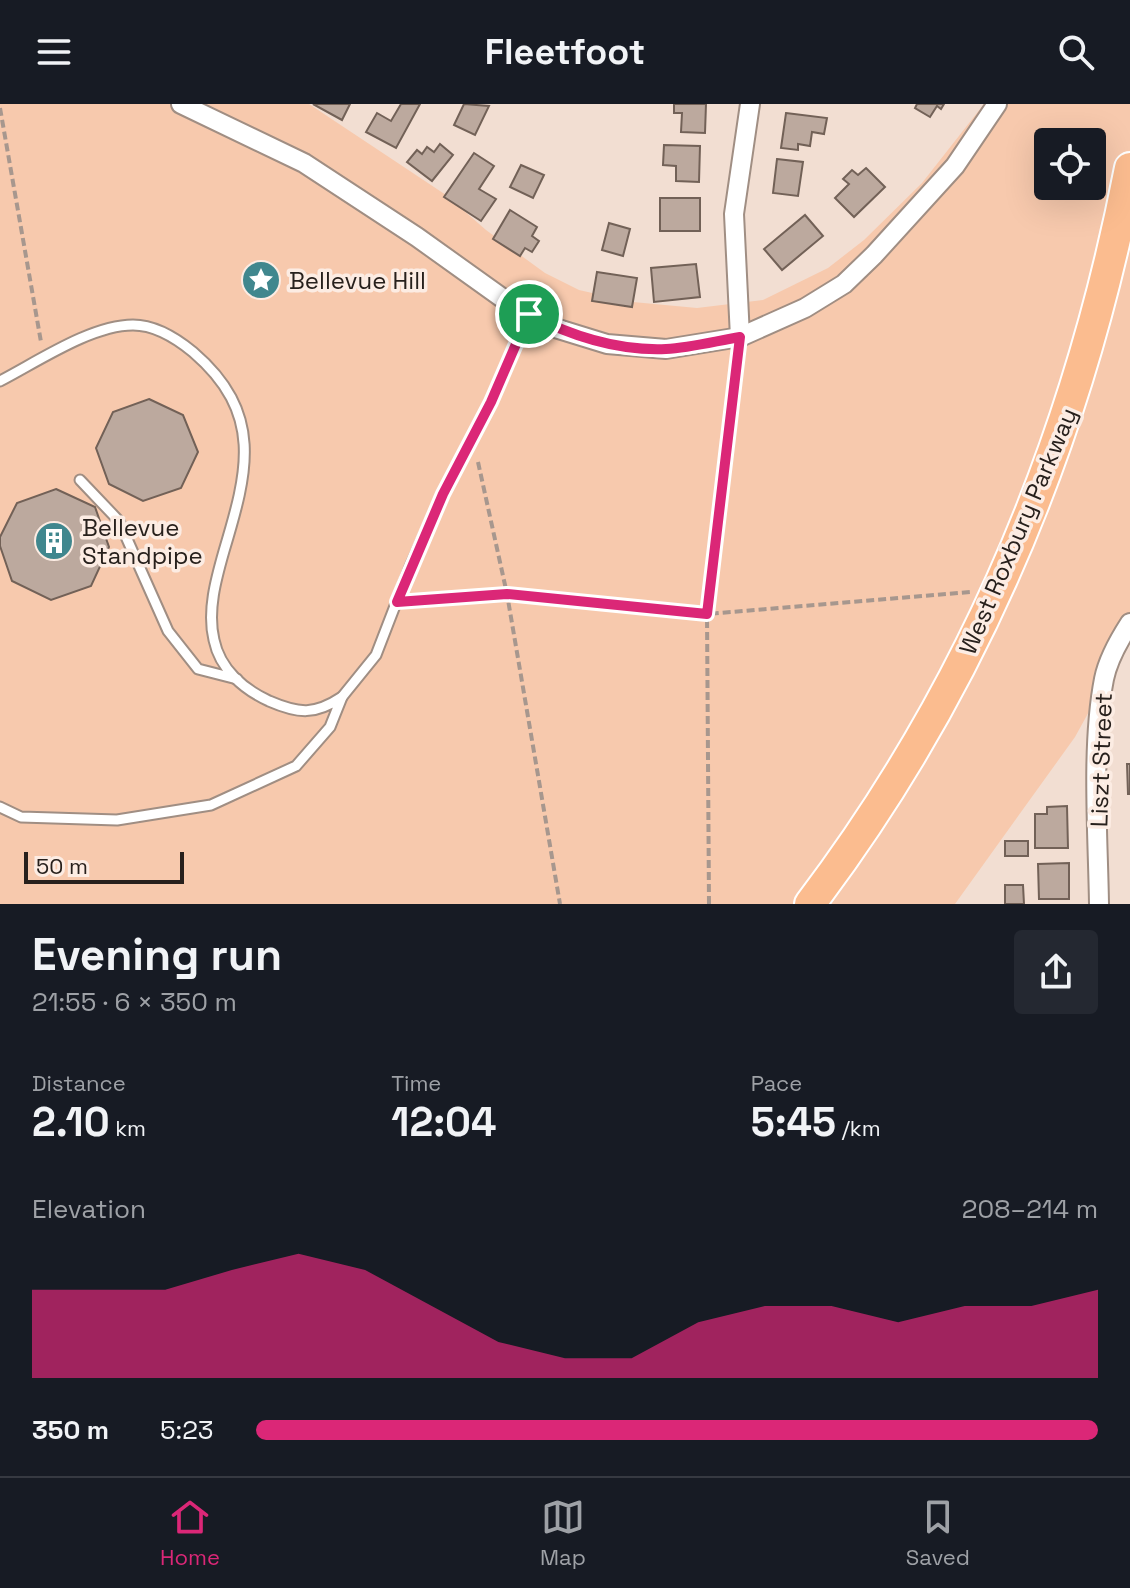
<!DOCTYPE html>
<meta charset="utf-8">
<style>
body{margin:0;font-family:"Space Grotesk",sans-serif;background:#242831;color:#f1f3f6;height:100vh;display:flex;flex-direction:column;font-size:30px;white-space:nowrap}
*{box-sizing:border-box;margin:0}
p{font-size:26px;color:#9ea1a6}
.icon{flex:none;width:44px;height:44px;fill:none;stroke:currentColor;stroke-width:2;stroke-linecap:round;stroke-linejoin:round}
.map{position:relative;height:800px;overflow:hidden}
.sheet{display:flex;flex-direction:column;background:#171b24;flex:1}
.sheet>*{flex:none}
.fabs{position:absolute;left:1034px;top:24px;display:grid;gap:16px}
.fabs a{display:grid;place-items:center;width:72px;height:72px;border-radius:8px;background:#171b24;box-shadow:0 8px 32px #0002;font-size:40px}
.scale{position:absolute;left:24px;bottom:20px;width:160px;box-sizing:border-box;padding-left:8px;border:4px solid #27201c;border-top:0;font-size:22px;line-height:28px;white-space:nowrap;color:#27201c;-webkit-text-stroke:6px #fcece3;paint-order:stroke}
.pin{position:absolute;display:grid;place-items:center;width:68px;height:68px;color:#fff;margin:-34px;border:4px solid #fff;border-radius:50%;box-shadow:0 2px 8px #0007}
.round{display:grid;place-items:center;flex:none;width:84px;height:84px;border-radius:8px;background:#242831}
.summary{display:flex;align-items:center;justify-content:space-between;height:136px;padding:0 32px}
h1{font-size:44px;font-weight:600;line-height:60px}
.metrics{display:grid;grid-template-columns:repeat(3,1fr);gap:12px;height:136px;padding:8px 32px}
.metrics div{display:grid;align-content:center}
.metrics b{font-size:40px;font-weight:600}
.metrics small{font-size:22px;font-weight:400}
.metrics p{font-size:22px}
.chart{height:224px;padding:16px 32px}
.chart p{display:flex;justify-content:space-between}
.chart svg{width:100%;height:144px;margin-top:8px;fill:#db2777;opacity:.7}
ul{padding:0 32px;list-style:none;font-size:26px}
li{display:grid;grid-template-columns:128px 96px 1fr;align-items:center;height:60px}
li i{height:20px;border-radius:10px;background:#db2777}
header{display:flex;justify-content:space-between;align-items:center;height:104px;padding:0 32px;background:#171b24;font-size:36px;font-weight:600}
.dock{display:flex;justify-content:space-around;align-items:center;height:112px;border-top:2px solid #363941;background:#171b24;font-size:22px;color:#9ea1a6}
.dock a{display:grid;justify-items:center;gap:4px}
.dock .selected{color:#db2777}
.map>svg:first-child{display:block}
.green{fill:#f7c9ad;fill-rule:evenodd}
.building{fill:#bca99e;stroke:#726157;stroke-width:2}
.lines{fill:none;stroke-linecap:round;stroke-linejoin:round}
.lane-casing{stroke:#a08e83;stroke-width:13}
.street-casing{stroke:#a08e83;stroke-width:22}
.primary-casing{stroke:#fff;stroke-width:34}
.path{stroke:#a7978e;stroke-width:4;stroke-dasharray:8 4;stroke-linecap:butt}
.lane{stroke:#fff;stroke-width:9}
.street{stroke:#fff;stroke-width:18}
.primary{stroke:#fbbc8f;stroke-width:30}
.route-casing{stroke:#fff;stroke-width:16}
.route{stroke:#db2777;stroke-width:10}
.labels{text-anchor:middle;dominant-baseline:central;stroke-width:7;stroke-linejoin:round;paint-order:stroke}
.poi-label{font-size:24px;fill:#27201c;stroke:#fcece3;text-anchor:start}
.street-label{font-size:24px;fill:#27201c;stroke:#fcece3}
</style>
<header><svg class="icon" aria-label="menu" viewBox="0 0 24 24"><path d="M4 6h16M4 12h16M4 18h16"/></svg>Fleetfoot<svg class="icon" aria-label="search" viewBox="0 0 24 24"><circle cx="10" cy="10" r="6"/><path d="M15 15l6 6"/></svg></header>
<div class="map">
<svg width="1130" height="800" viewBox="0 0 1130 800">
<rect width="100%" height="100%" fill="#f2ded2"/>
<path class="green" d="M0,0H309L446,91L486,126L545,169L579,186L601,191L633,198L697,204L763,196L828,164L864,136L922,79L984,0H1130V533L1075,633L955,800H0ZM1048,38H1092V82H1048Z"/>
<g class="building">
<polygon points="313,0 350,0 342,16"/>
<polygon points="401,0 420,0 396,44 366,28 377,9 391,17"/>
<polygon points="464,0 489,2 475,31 454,21"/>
<polygon points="674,0 706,0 705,29 681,28 682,9 674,9"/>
<polygon points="917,0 944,0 941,5 937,2 930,13 915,4"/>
<polygon points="786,9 827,14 824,30 812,28 810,42 798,40 798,46 781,44"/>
<polygon points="440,40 453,51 432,77 407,58 417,46 422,50 427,43 434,48"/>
<polygon points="664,41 700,42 699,78 676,77 676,62 663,61"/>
<polygon points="474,49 494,62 479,85 496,95 481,117 444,93"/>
<polygon points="777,55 803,58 798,92 773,89"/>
<polygon points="521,61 544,71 533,94 510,83"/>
<polygon points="866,64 885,83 854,113 835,94 849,80 843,75 852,66 858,71"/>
<rect x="660" y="94" width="40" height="33"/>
<polygon points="510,106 537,123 532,132 539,137 532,148 525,144 520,152 493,135"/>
<polygon points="805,111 823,132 782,166 764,145"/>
<polygon points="609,119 630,125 623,152 602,146"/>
<polygon points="696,160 700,193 654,198 651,164"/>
<polygon points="597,168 637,174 632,203 592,197"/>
<polygon points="149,295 183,311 198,348 181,384 143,397 109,380 96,344 113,308"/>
<polygon points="56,385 95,403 109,443 91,482 51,496 12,477 0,442 0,433 17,399"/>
<polygon points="1127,660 1130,660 1130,690 1128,690"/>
<polygon points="1067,702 1068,744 1035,744 1035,710 1047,710 1047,703"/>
<rect x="1005" y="737" width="23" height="15"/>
<polygon points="1069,759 1069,795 1039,795 1038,760"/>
<polygon points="1005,781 1023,781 1024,800 1005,800"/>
</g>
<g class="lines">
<g class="lane-casing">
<g id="lane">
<path d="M0,277C37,258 91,221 133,221C155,221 176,234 193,248C264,309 248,367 224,447C216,475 207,507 214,536C220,565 243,585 269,597C299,610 315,611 342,593L330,623L296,662L211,701L117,716L21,713L0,703"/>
<polyline points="80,376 119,417 168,527 198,565 237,575"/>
<polyline points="342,593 376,551 410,463 443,390 491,298 529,210"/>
</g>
</g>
<g class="street-casing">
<g id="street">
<polyline points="181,0 304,59 417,133 512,201 555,224 607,240 666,245 740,233 805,204 844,180 874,151 955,62 997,0"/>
<polyline points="740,233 734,110 750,0"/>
<path d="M1099,800C1098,731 1091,642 1104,575C1108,555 1119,536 1130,519"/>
</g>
</g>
<g class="primary-casing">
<path id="primary" d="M810,800C976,581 1078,333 1130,64"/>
</g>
<g class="path">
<polyline points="0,4 41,238"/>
<polyline points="478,358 507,490 560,800"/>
<polyline points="412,497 507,490 707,510 970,488"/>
<polyline points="709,800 707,510 738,251"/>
</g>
<use href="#lane" class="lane"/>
<use href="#street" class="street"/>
<use href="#primary" class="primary"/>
</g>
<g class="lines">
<g class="route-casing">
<path id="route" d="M529,210C571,232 618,247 666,245C690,244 716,237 740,233L707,510L507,490L397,498L443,390L491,298Z"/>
</g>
<use href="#route" class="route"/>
</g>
<defs>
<g id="sight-disc" transform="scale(2)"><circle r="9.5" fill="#40878e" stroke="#fcece3"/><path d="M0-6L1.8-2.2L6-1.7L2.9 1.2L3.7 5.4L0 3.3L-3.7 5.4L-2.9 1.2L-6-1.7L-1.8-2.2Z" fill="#fff"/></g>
<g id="building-disc" transform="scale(2)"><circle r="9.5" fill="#40878e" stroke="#fcece3"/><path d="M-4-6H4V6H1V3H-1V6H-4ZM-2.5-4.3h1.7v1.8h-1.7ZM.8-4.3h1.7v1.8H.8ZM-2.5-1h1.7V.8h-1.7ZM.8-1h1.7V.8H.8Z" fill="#fff"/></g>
</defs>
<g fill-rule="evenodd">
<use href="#sight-disc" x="261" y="176"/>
<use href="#building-disc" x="54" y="437"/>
</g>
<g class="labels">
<g class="poi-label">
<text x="289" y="176">Bellevue Hill</text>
<text x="82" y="423">Bellevue<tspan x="82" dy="28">Standpipe</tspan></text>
</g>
<g class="street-label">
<text transform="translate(1018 427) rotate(-67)">West Roxbury Parkway</text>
<text transform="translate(1101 656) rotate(-88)">Liszt Street</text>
</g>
</g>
</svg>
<div class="fabs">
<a><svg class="icon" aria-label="locate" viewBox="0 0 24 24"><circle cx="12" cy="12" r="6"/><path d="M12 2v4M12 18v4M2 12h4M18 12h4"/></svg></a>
</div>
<div class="scale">50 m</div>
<div class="pin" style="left:529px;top:210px;background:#1e9e55"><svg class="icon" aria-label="arrive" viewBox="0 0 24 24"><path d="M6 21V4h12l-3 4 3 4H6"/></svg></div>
</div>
<section class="sheet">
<div class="summary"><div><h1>Evening run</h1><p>21:55 · 6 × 350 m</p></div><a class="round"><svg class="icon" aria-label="share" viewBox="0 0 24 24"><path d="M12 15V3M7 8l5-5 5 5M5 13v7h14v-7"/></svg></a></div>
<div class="metrics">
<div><p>Distance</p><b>2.10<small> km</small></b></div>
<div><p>Time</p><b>12:04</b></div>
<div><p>Pace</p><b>5:45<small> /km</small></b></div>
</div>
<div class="chart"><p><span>Elevation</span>208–214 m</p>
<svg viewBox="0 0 160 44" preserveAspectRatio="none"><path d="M0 44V17L10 17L20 17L30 11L40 6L50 11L60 22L70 33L80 38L90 38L100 27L110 22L120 22L130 27L140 22L150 22L160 17V44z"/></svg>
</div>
<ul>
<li><b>350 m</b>5:23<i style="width:100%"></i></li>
</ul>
</section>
<nav class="dock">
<a class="selected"><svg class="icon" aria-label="home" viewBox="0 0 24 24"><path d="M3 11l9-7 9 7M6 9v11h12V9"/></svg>Home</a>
<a><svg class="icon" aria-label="map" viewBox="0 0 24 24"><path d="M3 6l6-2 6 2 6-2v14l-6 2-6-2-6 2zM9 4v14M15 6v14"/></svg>Map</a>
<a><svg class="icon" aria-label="saved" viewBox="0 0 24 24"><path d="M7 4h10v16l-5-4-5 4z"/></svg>Saved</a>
</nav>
